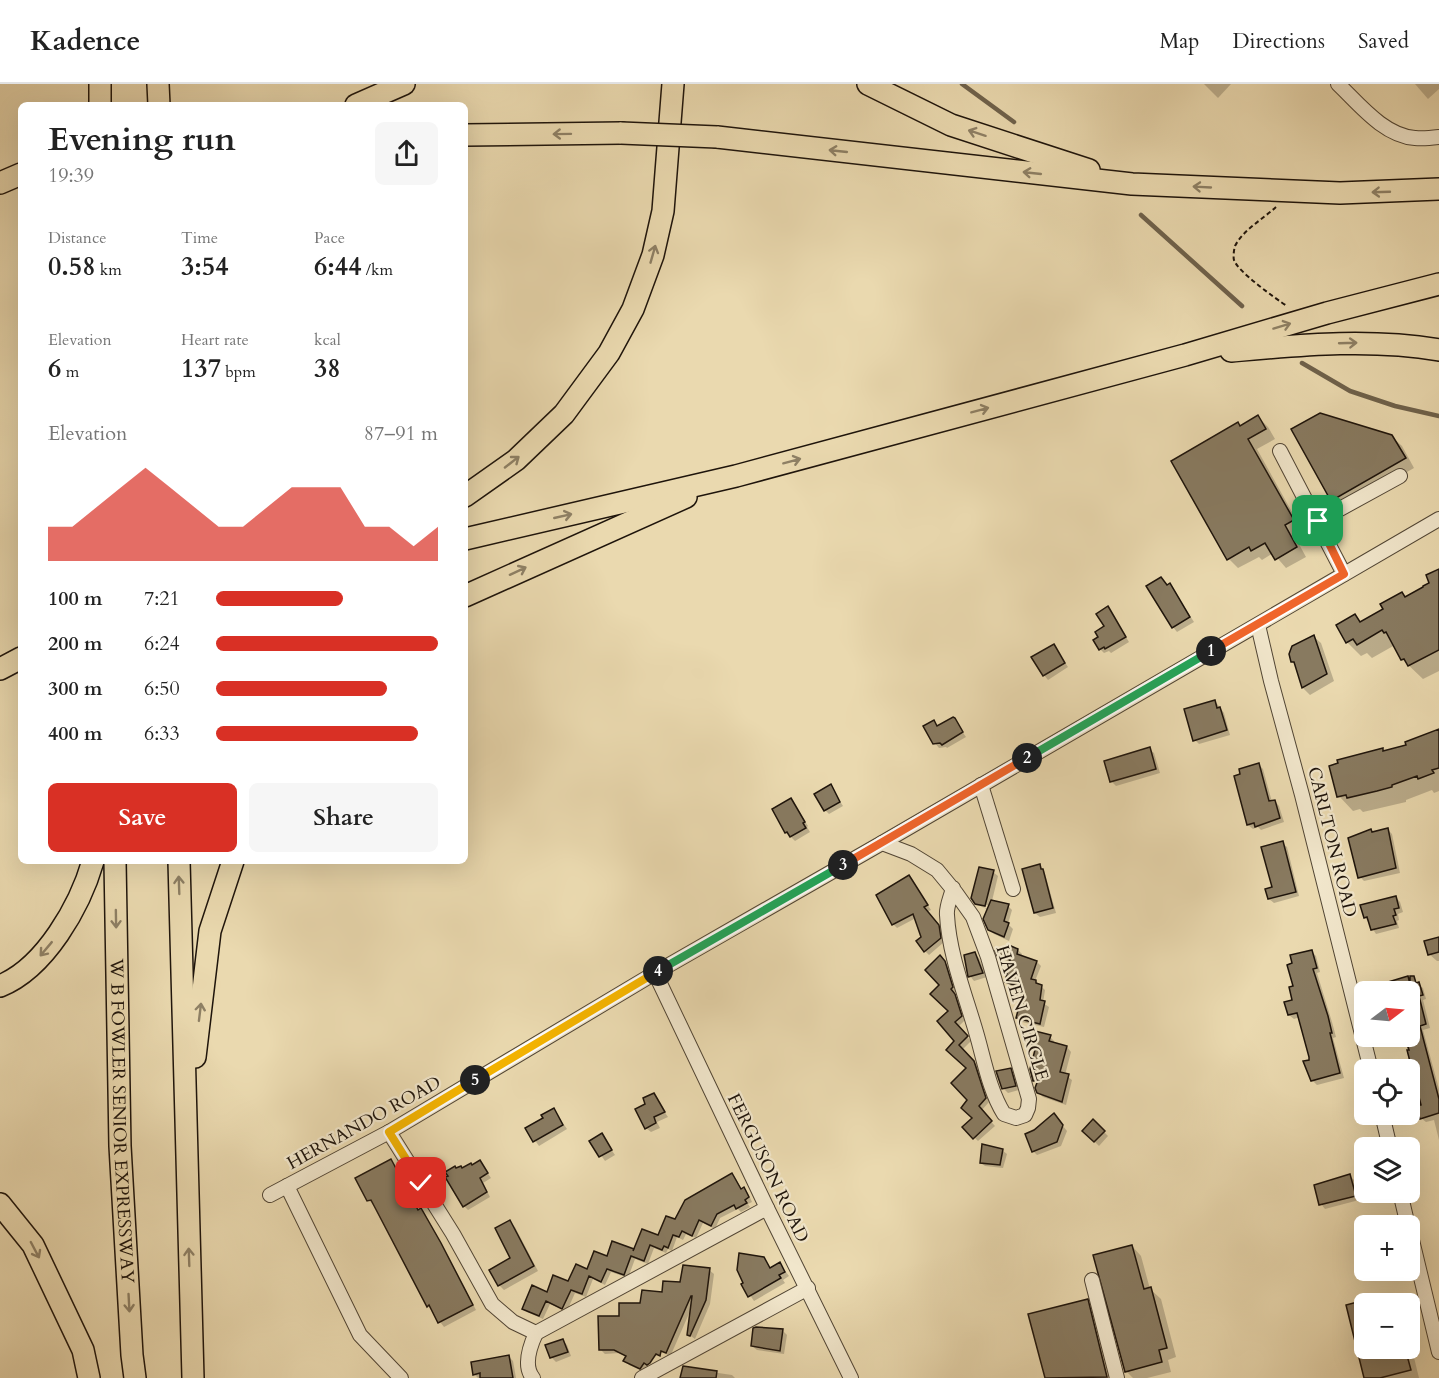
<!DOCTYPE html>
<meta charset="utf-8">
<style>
body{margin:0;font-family:Cardo,serif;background:#f6f6f6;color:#222;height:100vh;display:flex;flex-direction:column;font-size:22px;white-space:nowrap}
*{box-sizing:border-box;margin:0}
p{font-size:20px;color:#767676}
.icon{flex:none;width:33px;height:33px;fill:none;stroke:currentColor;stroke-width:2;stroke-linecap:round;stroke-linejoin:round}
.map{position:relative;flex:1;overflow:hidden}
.side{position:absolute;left:18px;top:18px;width:450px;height:762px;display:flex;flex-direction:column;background:#fff;border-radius:9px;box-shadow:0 6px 24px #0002}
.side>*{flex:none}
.needle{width:39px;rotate:74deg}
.controls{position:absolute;left:1354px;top:897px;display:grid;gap:12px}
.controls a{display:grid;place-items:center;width:66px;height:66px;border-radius:9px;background:#fff;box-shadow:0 6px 24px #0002;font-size:30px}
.pin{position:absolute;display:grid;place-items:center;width:51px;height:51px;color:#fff;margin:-26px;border-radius:12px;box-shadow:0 3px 9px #0006}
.km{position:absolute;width:30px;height:30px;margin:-15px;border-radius:50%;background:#222;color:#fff;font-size:16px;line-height:30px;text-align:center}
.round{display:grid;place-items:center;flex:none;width:63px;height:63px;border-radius:9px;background:#f6f6f6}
.overview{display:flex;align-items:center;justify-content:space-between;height:102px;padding:0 30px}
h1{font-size:33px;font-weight:600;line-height:45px}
.metrics{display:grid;grid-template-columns:repeat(3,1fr);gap:9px;height:102px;padding:6px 30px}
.metrics div{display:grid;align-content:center}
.metrics b{font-size:26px;font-weight:600}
.metrics small{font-size:16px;font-weight:400}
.metrics p{font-size:16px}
.chart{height:168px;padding:12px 30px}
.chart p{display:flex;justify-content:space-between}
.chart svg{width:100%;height:108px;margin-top:6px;fill:#d93025;opacity:.7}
.button{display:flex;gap:12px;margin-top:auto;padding:12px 30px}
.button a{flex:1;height:69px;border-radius:9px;background:#d93025;color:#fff;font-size:24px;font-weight:600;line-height:69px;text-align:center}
.button a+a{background:#f6f6f6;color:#222}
ul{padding:0 30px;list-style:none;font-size:20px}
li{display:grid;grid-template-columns:96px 72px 1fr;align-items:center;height:45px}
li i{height:15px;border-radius:8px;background:#d93025}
header{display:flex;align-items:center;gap:36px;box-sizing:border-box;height:84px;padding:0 30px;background:#fff;border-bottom:2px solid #e0e0e0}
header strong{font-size:28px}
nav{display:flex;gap:33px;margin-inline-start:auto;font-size:21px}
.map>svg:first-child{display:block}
.shadow{fill:#0003}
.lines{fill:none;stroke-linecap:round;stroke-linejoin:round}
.stream{stroke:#6f624c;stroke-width:4.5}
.building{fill:#887a60;stroke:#1e140b;stroke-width:1.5}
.minor-casing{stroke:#514534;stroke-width:16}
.highway-casing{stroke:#1e140b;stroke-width:24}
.path{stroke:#1e140b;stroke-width:2;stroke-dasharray:4.5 3;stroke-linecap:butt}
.minor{stroke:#f1e6cb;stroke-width:14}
.highway{stroke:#ead9af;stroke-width:21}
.highway-bridge-casing{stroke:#1e140b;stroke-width:24;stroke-linecap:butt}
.highway-bridge{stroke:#ead9af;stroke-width:21}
.oneway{stroke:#8e8065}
.split-1-casing{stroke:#fff;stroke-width:12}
.split-2-casing{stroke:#fff;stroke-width:12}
.split-3-casing{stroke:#fff;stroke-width:12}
.split-4-casing{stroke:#fff;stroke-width:12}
.split-5-casing{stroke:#fff;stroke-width:12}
.split-6-casing{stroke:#fff;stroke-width:12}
.split-1{stroke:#f0652b;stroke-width:8}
.split-2{stroke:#22a559;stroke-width:8}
.split-3{stroke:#f0652b;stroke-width:8}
.split-4{stroke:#22a559;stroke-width:8}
.split-5{stroke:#f5b400;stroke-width:8}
.split-6{stroke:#f5b400;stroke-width:8}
.labels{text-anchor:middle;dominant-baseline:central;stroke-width:4.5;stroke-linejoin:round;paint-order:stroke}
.street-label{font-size:18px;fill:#1e140b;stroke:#f1e6cb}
</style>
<header>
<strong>Kadence</strong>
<nav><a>Map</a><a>Directions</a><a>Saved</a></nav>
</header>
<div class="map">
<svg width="1439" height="1294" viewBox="0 0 1439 1294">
<rect width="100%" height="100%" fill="#ead9af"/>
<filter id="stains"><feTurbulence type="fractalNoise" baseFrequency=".00333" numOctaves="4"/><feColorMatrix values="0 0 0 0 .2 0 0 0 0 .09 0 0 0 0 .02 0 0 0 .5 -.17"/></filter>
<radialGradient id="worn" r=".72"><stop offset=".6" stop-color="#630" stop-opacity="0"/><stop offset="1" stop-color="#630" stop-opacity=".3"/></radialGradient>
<g class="shadow">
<polygon points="1204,0 1231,0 1218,14"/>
<polygon points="1415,0 1439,0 1439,5 1428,15"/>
<polygon points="1258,333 1268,343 1275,355 1257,365 1302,446 1294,451 1306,473 1286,484 1273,469 1262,476 1259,473 1238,484 1229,475 1241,343"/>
<polygon points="1391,352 1402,362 1414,384 1342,425 1332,416"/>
<polygon points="1439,486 1439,587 1423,595 1402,575 1395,561 1372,574 1367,569 1361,572 1347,558 1355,532 1362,539 1431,500"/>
<polygon points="1170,501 1194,538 1177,548 1173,543 1167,502"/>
<polygon points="1108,524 1129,558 1111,569 1109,567 1104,569 1100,565 1100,554 1106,543"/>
<polygon points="1314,553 1321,559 1334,597 1310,611 1303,604 1296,581 1293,578"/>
<polygon points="1054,562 1068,583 1048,596 1044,591"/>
<polygon points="1215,617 1224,629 1230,651 1199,660 1195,656"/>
<polygon points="954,635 966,653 947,664 946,663 939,664 935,659 933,638 938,642"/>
<polygon points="1439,646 1439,707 1434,709 1432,706 1406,716 1406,718 1363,728 1360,725 1353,727 1339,712 1382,665 1385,668 1408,662"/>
<polygon points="1149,665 1154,669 1160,689 1116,702 1112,698 1106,678"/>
<polygon points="1259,681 1263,685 1272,718 1275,717 1279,722 1284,738 1261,746 1258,743 1253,745 1248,741"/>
<polygon points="830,702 843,722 829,730 825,726"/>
<polygon points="791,716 808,742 807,743 810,748 795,757 786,748"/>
<polygon points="1387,745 1392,750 1400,789 1364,797 1360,793 1373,749"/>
<polygon points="1282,759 1287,763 1299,812 1274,819 1269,815 1274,804"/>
<polygon points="1040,782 1044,786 1056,829 1040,833 1035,829 1024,786"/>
<polygon points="993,788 998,792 992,817 1008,822 1012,826 1008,840 1013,845 1009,857 994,850 989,846 989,826 980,822 992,826 993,823 975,818"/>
<polygon points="909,793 931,826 927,828 943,847 944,858 929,871 925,867 916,834 897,844 893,840"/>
<polygon points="1396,813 1400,818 1403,828 1398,830 1399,836 1397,837 1399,844 1376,850 1365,833"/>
<polygon points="1439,855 1439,877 1437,877 1429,870"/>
<polygon points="1018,866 1022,870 1021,873 1037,878 1041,882 1035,897 1045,906 1043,919 1049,923 1044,943 1022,938 1018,934 1022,916 1019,917 1015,913 1018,904 1010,902 1006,898 1011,878 1003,876 998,871"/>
<polygon points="1311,867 1316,872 1320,888 1317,889 1332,938 1336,953 1333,954 1344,994 1317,1001 1312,996 1311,977 1300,933 1294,935 1289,931 1294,917 1295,903"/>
<polygon points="974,870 979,874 987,893 974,897 970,892"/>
<polygon points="940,873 949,883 956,907 953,910 958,916 965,936 958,943 971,957 962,966 978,982 989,1018 981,1027 995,1042 978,1057 964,1043 974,1034 969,1016 968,985 956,957 950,927 941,901"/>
<polygon points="1407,894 1423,904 1426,915 1423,916 1430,944 1423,946 1439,1005 1439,1056 1434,1036 1426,1038 1421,1034 1423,1022 1404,952 1410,952 1410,908"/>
<polygon points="1050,953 1054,957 1054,959 1067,963 1071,968 1065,991 1072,996 1066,1021 1043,1013 1038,1008 1038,1000 1035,996 1037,965 1029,959"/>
<polygon points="1010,985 1015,990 1019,1006 1008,1009 1003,1004"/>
<polygon points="653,1011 668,1033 657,1038 660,1044 651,1048 646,1044 647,1021"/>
<polygon points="554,1026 567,1045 539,1062 527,1045 545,1035"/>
<polygon points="1058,1036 1067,1047 1061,1062 1037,1071 1033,1067"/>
<polygon points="1093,1037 1108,1052 1099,1062 1084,1047"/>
<polygon points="601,1051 615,1071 605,1077 591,1057"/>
<polygon points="984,1062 1003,1067 1007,1070 1003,1084 985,1082 981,1079"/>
<polygon points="391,1076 395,1081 419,1127 421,1126 425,1130 476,1226 444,1243 428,1222 375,1120 373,1121 369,1116"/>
<polygon points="480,1078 491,1094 483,1099 490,1113 468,1126 464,1122 462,1085"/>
<polygon points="1350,1092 1354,1096 1359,1116 1325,1125 1321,1120"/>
<polygon points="736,1095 742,1106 744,1105 748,1109 752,1118 748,1120 750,1123 741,1128 738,1125 720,1134 715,1145 703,1139 696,1154 686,1150 683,1156 677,1153 672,1167 668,1165 666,1169 654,1164 648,1180 635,1175 628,1194 611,1188 605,1201 593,1195 586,1213 575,1209 567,1227 550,1220 543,1235 527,1228 523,1224 588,1188 608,1174 633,1166 658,1153 676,1137"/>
<polygon points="510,1138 515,1143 538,1187 504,1206 499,1201 512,1175"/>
<polygon points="1132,1162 1141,1172 1150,1205 1161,1215 1176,1273 1168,1276 1171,1288 1147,1294 1133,1294 1126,1287"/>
<polygon points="763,1174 771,1185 780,1180 789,1192 783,1196 785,1199 754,1217 743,1201"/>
<polygon points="709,1186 714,1190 710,1220 695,1255 688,1250 691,1225 670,1273 664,1268 667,1243 645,1288 629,1281 625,1276 627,1273 619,1269 605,1270 600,1265 620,1234 641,1220"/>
<polygon points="1391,1211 1400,1220 1365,1220 1365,1264 1410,1264 1410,1257 1419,1294 1366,1294 1348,1222"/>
<polygon points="1087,1216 1097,1226 1114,1294 1046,1294 1030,1231"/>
<polygon points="783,1247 787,1251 784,1270 757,1266 752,1262"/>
<polygon points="562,1256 567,1261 571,1272 556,1278 552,1274 547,1262"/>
<polygon points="509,1273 513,1277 516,1294 478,1294 474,1290"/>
<polygon points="684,1284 732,1291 735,1294 682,1294"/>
</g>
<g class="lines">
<g class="stream">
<polyline points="962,0 1014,38"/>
<polyline points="1141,131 1242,222"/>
<polyline points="1302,279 1350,307 1395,322 1439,332"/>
</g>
</g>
<g class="building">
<polygon points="1320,329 1392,351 1406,374 1331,417 1291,345"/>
<polygon points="1258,331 1266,345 1248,355 1294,436 1285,441 1297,463 1275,476 1265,459 1251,467 1249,463 1227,476 1171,377 1238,338 1240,342"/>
<polygon points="1439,485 1439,566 1408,582 1404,575 1401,576 1386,548 1384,549 1382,546 1357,561 1353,555 1346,559 1336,541 1355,530 1360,538 1383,525 1380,520 1402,508 1405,513 1423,503 1423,502 1429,499 1426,491"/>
<polygon points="1161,493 1167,501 1170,499 1190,533 1172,544 1146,502"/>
<polygon points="1108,522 1126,553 1105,565 1104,563 1099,566 1093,556 1098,553 1095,548 1104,542 1096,530"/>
<polygon points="1314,551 1327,590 1302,604 1294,578 1291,578 1289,570 1292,562"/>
<polygon points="1054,560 1065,579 1043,592 1031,573"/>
<polygon points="1215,616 1217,624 1220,623 1227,646 1193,657 1184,625"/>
<polygon points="953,633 955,634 963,648 942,661 940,659 933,660 923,642 934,636 937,642"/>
<polygon points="1439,645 1439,684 1432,686 1434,689 1418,695 1417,692 1392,701 1392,703 1377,707 1347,714 1346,711 1337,713 1329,682 1338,679 1337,676 1383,664 1383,667 1406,661 1405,658"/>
<polygon points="1150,663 1156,685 1110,698 1104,677"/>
<polygon points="1259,679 1269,717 1275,716 1280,734 1255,743 1254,739 1247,741 1234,692 1240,690 1239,685"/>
<polygon points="831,700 840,718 824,727 814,710"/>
<polygon points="791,714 805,738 803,739 806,744 790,753 787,748 785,749 772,725"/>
<polygon points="1388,744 1396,784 1358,794 1348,754 1371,745 1372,748"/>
<polygon points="1283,757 1296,808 1268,815 1265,805 1272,803 1261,763"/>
<polygon points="1040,780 1041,785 1043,785 1053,824 1034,829 1022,785"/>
<polygon points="979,783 994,786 985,822 975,820 971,814"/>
<polygon points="909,791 928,821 924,823 939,841 941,854 924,868 916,857 921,853 913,830 892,841 876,811"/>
<polygon points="1396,812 1399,824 1394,825 1396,831 1393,832 1396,840 1371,846 1367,833 1364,834 1360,821"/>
<polygon points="991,816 1009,820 1004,837 1009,839 1004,853 988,846 983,835"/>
<polygon points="1439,853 1439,868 1428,871 1424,857"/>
<polygon points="1011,862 1018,865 1017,870 1037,877 1031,895 1036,896 1036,899 1042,901 1040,916 1045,917 1040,940 1016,934 1022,911 1014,914 1017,902 1005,898 1010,876 997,872 995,867"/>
<polygon points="1312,866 1317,884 1313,885 1328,932 1332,949 1330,949 1340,989 1311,997 1303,977 1309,976 1309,973 1297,929 1288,931 1284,918 1292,916 1289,903 1293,902 1287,881 1292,879 1290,871"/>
<polygon points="975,868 983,889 968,893 964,871"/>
<polygon points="940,871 945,877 953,903 951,905 955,910 962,932 955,938 968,952 959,961 974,977 986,1014 979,1022 992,1037 973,1055 962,1043 972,1034 961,1024 967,1016 951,999 966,984 946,966 954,957 937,937 948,927 930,910 939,901 925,886"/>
<polygon points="1408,892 1410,900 1410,892 1414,892 1416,899 1419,898 1423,911 1419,912 1426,940 1420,942 1439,1015 1439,1029 1420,1035 1416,1022 1421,1021 1407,966 1409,966 1407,960 1410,959 1410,908 1391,908 1388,898"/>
<polygon points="1031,946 1051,951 1049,957 1067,962 1060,988 1069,990 1062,1018 1037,1009 1035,1004 1038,996 1033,997 1030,985 1036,962 1027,960"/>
<polygon points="1011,984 1016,1002 1002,1005 996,987"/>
<polygon points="654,1009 665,1028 654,1033 656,1039 645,1045 635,1025 645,1020 643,1014"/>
<polygon points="554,1024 563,1041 533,1058 525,1044 543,1034 541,1031"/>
<polygon points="1054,1029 1063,1041 1057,1058 1032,1068 1025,1050 1034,1046"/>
<polygon points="1093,1035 1105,1047 1094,1058 1082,1047"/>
<polygon points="602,1049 612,1066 599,1073 589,1057"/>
<polygon points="982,1060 1003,1065 1000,1081 980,1079"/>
<polygon points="391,1075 418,1126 421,1124 441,1159 473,1221 438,1239 429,1221 427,1223 371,1116 367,1117 355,1094"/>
<polygon points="480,1076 488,1089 480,1094 487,1108 463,1123 445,1093 448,1092 445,1088 455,1082 456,1084 461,1082 462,1084 471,1079 472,1081"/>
<polygon points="732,1089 741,1105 744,1103 749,1113 745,1116 747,1119 736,1125 734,1121 717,1130 711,1142 699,1136 692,1152 682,1147 679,1153 673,1151 668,1164 664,1162 662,1166 650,1161 644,1177 631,1172 624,1191 607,1185 601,1198 589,1192 582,1210 571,1206 562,1225 546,1217 539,1232 522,1225 532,1201 547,1208 553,1191 568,1197 576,1180 587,1185 594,1167 607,1172 612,1157 634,1165 633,1167 642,1145 658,1151 666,1132 675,1135 685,1116"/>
<polygon points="1350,1090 1356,1112 1319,1121 1314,1101"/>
<polygon points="510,1136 534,1182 498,1202 489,1186 510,1174 495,1144"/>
<polygon points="1132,1161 1144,1205 1151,1203 1167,1264 1159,1266 1162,1278 1125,1288 1093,1171"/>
<polygon points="739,1169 764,1173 770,1184 780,1178 785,1188 779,1191 781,1194 748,1213 741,1200 743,1199 737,1186"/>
<polygon points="683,1181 710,1184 706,1216 690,1252 687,1251 692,1212 691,1212 666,1269 661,1267 660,1272 656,1270 650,1279 647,1281 644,1279 640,1285 623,1277 626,1272 614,1266 599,1266 598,1232 619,1232 619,1219 640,1219 642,1206 662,1208 663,1197 680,1198"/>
<polygon points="1088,1215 1107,1293 1045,1294 1028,1230"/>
<polygon points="1365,1216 1365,1264 1405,1264 1411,1286 1380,1294 1364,1294 1346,1221"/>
<polygon points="756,1243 783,1245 780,1267 751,1262 753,1244"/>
<polygon points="563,1255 568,1268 550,1274 545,1261"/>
<polygon points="509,1271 513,1294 480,1294 480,1289 473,1291 471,1278"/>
<polygon points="683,1282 717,1287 716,1294 680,1294"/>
</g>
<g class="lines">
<g class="minor-casing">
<g id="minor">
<path d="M1338,0C1359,20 1384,52 1415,54C1423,55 1431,54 1439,53"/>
<polyline points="1280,367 1344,490"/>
<polyline points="1318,437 1400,392"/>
<polyline points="1258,541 1271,597 1302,711 1371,986"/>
<polyline points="981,701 1013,805"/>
<path d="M882,759L911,770L937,786L956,809L973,833L988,873L1029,1015L1028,1024L1025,1031L1016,1034L1004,1030C989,1006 984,975 976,948C965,910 949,870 947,831C946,823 951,813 953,804"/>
<polyline points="655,889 767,1124 851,1294"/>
<polyline points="1382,1030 1390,1064"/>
<path d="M389,1048L453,1150L492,1220L513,1238L536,1249C530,1262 523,1282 533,1294"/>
<polyline points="287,1102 360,1251 401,1294"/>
<polyline points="1400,1108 1408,1142"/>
<polyline points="270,1111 389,1048 655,889 882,759 1439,435"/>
<polyline points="1410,1148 1439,1268"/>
<polyline points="1092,1196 1117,1294"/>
<polyline points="536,1249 767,1124"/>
<polyline points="642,1294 808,1204"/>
</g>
</g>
<g class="highway-casing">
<g id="highway">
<polyline points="100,0 100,21"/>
<polyline points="158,0 159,21"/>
<polyline points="868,0 951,41 1089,86"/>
<polyline points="356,21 404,0"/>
<polyline points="465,51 621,49"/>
<polyline points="717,53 1132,100 1340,109 1439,105"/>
<polyline points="0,99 21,90"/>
<path d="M1231,267C1300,261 1370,254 1439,266"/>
<polyline points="465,412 516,376 564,330 609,269 633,225 653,171 663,127 673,0"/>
<polyline points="465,455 736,392 1185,271 1327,229 1439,200"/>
<polyline points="465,512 686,413"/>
<polyline points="0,585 21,574"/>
<path id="s1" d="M115,777L120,1062L132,1271L135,1294"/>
<polyline points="179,777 193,1294"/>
<path d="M0,902C45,884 80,822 93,777"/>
<polyline points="195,973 210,847 233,777"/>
<polyline points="0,1120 33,1161 83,1266 89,1294"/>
</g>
</g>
<path class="path" d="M1276,123C1263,135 1243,146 1235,162C1234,165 1233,173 1234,176C1237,187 1276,215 1287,222"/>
<use href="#minor" class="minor"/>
<use href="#highway" class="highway"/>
<g class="highway-bridge-casing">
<polyline id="highway-bridge" points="621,49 717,53"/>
</g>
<use href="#highway-bridge" class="highway-bridge"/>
</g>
<defs><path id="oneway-shaft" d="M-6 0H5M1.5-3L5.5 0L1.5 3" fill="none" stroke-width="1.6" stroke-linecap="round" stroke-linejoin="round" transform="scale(1.5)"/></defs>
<g class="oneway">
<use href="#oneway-shaft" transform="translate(977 49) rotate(-162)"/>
<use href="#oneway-shaft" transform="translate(562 50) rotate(179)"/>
<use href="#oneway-shaft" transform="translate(838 67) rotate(-174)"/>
<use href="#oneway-shaft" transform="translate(1032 89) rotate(-174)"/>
<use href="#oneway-shaft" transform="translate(1202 103) rotate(-177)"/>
<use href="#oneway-shaft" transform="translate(1381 108) rotate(178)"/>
<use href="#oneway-shaft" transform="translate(653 170) rotate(-74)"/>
<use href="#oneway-shaft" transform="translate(1282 242) rotate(-17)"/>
<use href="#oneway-shaft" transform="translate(1348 259) rotate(-2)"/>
<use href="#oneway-shaft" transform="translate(980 326) rotate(-15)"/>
<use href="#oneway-shaft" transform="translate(792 377) rotate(-15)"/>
<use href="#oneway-shaft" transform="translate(512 378) rotate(-38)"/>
<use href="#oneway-shaft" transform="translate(563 432) rotate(-13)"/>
<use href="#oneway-shaft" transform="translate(518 487) rotate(-25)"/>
<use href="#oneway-shaft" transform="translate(179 801) rotate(-92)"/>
<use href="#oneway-shaft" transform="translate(116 835) rotate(89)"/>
<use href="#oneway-shaft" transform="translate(46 865) rotate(130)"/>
<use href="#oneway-shaft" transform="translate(200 928) rotate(-83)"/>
<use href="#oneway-shaft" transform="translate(35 1166) rotate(62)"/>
<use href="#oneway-shaft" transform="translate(189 1173) rotate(-92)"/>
<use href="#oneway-shaft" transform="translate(129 1219) rotate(87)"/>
</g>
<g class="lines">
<g class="split-1-casing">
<polyline id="split-1" points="1211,567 1344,490 1318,437"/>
</g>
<g class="split-2-casing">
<polyline id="split-2" points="1027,674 1211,567"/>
</g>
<g class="split-3-casing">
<polyline id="split-3" points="843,781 1027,674"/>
</g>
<g class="split-4-casing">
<polyline id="split-4" points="658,887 843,781"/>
</g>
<g class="split-5-casing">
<polyline id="split-5" points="475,996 658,887"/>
</g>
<g class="split-6-casing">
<polyline id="split-6" points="421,1099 389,1048 475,996"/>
</g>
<use href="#split-1" class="split-1"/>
<use href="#split-2" class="split-2"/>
<use href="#split-3" class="split-3"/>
<use href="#split-4" class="split-4"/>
<use href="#split-5" class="split-5"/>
<use href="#split-6" class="split-6"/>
</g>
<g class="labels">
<g class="street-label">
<text transform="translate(1332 758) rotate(76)">CARLTON ROAD</text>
<text transform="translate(1022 929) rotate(73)">HAVEN CIRCLE</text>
<text stroke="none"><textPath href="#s1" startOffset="260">W B FOWLER SENIOR EXPRESSWAY</textPath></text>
<text transform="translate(364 1039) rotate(-29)">HERNANDO ROAD</text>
<text transform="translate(768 1084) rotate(64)">FERGUSON ROAD</text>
</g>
</g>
<rect width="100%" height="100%" filter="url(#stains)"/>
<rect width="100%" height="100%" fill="url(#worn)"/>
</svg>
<div class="controls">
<a><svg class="needle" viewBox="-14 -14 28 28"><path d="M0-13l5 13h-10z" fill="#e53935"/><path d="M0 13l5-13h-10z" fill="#767676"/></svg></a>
<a><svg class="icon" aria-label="locate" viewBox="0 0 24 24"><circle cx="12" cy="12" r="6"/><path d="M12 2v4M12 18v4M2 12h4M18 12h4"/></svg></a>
<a><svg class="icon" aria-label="layers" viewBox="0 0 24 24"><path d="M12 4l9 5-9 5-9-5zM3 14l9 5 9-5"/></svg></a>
<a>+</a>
<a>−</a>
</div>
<div class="pin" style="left:1318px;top:437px;background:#1e9e55"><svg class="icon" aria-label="arrive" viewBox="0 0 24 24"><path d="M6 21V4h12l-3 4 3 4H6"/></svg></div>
<div class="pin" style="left:421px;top:1099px;background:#d93025"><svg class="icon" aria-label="check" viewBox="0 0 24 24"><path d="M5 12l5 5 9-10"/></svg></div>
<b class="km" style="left:1211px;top:567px">1</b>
<b class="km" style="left:1027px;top:674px">2</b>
<b class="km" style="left:843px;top:781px">3</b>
<b class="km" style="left:658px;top:887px">4</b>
<b class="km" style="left:475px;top:996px">5</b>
<section class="side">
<div class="overview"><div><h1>Evening run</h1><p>19:39</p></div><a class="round"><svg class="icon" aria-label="share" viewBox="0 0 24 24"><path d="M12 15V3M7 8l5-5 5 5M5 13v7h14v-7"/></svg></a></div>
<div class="metrics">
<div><p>Distance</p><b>0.58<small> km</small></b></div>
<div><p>Time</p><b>3:54</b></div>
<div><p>Pace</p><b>6:44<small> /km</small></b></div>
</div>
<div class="metrics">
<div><p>Elevation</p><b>6<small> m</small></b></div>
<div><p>Heart rate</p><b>137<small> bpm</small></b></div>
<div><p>kcal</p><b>38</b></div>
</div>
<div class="chart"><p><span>Elevation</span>87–91 m</p>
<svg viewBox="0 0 160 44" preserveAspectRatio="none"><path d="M0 44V30L10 30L20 22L30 14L40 6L50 14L60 22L70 30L80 30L90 22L100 14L110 14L120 14L130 30L140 30L150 38L160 30V44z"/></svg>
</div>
<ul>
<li><b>100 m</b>7:21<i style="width:57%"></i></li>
<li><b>200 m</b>6:24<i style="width:100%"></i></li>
<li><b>300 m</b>6:50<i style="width:77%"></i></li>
<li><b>400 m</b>6:33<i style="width:91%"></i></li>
</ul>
<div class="button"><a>Save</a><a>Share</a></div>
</section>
</div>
